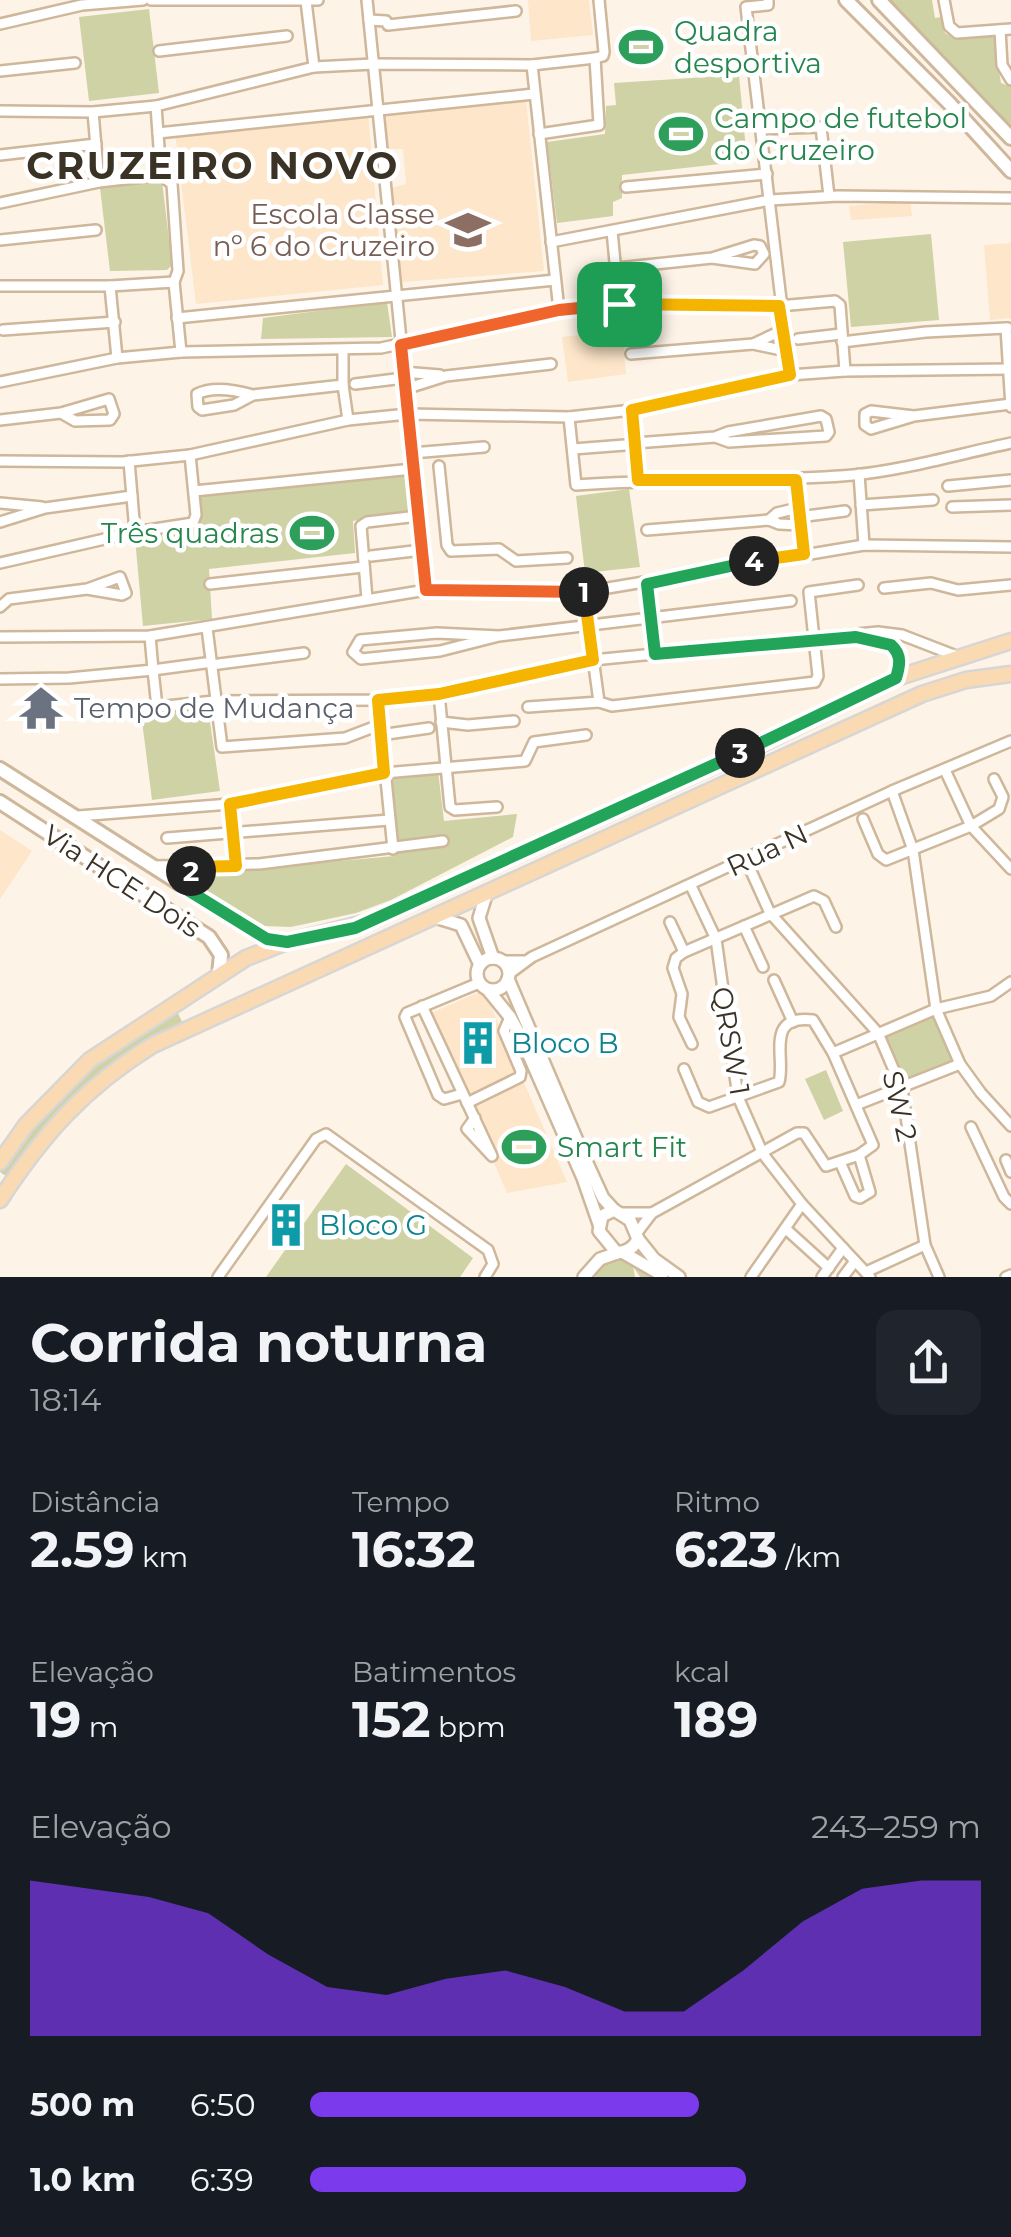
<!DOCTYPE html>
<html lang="pt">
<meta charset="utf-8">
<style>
body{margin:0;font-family:Montserrat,sans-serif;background:#20242c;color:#f1f3f6;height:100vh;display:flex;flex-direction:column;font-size:38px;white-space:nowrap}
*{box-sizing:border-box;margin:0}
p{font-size:32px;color:#9ea1a6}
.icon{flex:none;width:55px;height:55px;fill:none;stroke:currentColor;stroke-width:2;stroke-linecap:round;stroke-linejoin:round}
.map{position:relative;height:1277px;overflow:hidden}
.details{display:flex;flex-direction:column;background:#171b24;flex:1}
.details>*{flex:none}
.pin{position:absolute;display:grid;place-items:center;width:85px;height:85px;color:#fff;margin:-42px;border-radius:20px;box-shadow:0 5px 15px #0006}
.km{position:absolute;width:50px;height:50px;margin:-25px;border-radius:50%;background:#222;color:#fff;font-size:28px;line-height:50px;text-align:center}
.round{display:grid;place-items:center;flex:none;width:105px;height:105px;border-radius:20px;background:#20242c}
.head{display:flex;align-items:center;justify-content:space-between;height:170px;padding:0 30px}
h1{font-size:55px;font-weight:700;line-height:75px}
.metrics{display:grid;grid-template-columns:repeat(3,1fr);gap:15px;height:170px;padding:10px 30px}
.metrics div{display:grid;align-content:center}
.metrics b{font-size:50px;font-weight:700}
.metrics small{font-size:28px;font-weight:400}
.metrics p{font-size:28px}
.chart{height:280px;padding:20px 30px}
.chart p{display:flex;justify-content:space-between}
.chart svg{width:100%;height:180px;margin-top:10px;fill:#7c3aed;opacity:.7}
ul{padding:0 30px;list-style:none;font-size:32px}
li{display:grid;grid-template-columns:160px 120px 1fr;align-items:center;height:75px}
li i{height:25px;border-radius:12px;background:#7c3aed}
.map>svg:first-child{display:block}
.built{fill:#fde6c9}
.green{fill:#ced2a5}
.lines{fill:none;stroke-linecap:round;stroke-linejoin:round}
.minor-casing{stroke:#ceb79a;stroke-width:14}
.tertiary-casing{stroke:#ceb79a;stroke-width:16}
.secondary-casing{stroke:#ceb79a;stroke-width:18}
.primary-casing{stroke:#d8d6d4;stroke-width:19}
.minor{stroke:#fff;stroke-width:9}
.tertiary{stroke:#fff;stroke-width:11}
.secondary{stroke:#fff;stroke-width:12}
.primary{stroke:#fadab3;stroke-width:14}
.split-1-casing{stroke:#fff;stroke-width:20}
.split-2-casing{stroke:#fff;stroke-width:20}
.split-3-casing{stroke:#fff;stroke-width:20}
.split-4-casing{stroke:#fff;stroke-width:20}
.split-5-casing{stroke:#fff;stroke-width:20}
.split-1{stroke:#f0652b;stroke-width:12}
.split-2{stroke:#f5b400;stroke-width:12}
.split-3{stroke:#22a559;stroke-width:12}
.split-4{stroke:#22a559;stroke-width:12}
.split-5{stroke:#f5b400;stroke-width:12}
.labels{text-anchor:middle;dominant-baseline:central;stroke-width:9;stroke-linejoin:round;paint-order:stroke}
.leisure-label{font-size:28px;fill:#27864d;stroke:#fff;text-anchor:start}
.education-label{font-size:28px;fill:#785e54;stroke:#fff;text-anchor:end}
.worship-label{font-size:28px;fill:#5b616d;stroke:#fff;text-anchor:start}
.street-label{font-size:28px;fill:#3b3226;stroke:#fff}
.culture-label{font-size:28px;fill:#0d838f;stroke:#fff;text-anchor:start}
.district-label{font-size:38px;font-weight:bold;letter-spacing:2.5px;fill:#3b3226;stroke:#fff}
</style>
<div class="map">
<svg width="1011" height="1277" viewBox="0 0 1011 1277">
<rect width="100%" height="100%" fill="#fdf3e7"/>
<g class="built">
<polygon points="528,0 589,0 593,35 531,41"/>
<polygon points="526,100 544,271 402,282 391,188 406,184 403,149 386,149 384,116"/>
<polygon points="368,113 383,285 196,304 175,133"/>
<polygon points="910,201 912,216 851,220 849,206"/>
<polygon points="1011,243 1011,318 990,320 984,245"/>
<polygon points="622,331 626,374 568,382 562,337"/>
<polygon points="0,830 32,851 0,899"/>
<polygon points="484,990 567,1182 507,1193 429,1014"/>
</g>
<g class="green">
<polygon points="886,0 932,0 935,18 941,17 945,33 953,38 993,34 1001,83 1011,87 1011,130"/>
<polygon points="149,9 159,93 89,101 79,17"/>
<polygon points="662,33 665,55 621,61 618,39"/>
<polygon points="739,75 747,161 622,175 622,198 613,202 613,216 557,223 547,142 605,134 606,106 616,105 614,83"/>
<polygon points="162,181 172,265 167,270 110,271 100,188"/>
<polygon points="931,234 939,320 851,327 843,242"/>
<polygon points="387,302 392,337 261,339 263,318"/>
<polygon points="409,473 414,510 353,521 355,553 209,569 212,619 143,626 135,538 197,528 197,494"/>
<polygon points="629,489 640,567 585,573 576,496"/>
<polygon points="208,708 220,791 152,800 141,713"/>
<polygon points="438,771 444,821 517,814 513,837 391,900 356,913 291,927 264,926 190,880 192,874 395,856 389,820 388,777"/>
<path d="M175,1007L184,1026L138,1049L9,1178L0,1172C37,1098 110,1054 175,1007Z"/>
<polygon points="934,1012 956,1064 907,1085 884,1033"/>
<polygon points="826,1070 843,1111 824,1120 805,1079"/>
<polygon points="346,1164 473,1258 460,1277 266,1277"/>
<polygon points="616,1256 659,1277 640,1277 633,1266 635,1277 596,1277 594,1274 605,1261"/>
</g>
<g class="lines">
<g class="minor-casing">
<g id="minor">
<polyline points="151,0 318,0"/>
<polyline points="367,0 426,590"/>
<polyline points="768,0 768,5 746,7 790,375"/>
<polyline points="944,0 949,26 957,33 1011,29"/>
<polyline points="306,1 314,67"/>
<polyline points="369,20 386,21 388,25 516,11"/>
<polyline points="0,24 82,5 143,0"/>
<polyline points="1000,30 1002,65 1011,80"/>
<polyline points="159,51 287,36"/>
<polyline points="532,65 559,310"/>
<polyline points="0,71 75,63"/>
<polyline points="156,106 161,175 172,184 178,271 174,282"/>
<polyline points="0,111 93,112 156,106 314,67 373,64 532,65 595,58 603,56 604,52 599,0"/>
<polyline points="93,112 99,182"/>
<polyline points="761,129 821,127 829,196"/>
<polyline points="158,133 534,94"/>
<polyline points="539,134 599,125 595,58"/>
<polyline points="0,155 96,144"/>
<polyline points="626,187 767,174"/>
<polyline points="0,203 99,182 161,175"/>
<polyline points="612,231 619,304"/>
<polyline points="0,240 96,230"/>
<polyline points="551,242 770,200 838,196 1011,198"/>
<polyline points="617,268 712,258 754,245 760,246 764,254 755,264 712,258"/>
<polyline points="0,286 110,286 174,282 181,352"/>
<polyline points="110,286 117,358"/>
<polyline points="177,318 555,280"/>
<polyline points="1008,328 1006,328 1011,407"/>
<polyline points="3,330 115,322"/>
<polyline points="798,339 841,334"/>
<polyline points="842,342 926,332 1006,328"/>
<polyline points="753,344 786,351"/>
<polyline points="343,350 343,385 348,420"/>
<polyline points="631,354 753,344 783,330"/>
<polyline points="403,372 440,375"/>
<polyline points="0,382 117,358 181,352 381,348 559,310 619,304 779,306 835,301 840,305 845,371"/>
<polyline points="355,384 404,378"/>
<polyline points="405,389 446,376 551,364"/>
<path d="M253,395C235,390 213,386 197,394L198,407L202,410L234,405L253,395L343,385"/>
<polyline points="632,410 638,480"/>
<polyline points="914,416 871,411 865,414 865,425 871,429 914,416 1011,404"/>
<path d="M569,417L576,485C668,478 761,483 853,475C905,470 959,454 1011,443"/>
<polyline points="0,420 61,413 109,399 114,414 110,420 75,421 61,413"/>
<polyline points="635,443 715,437 728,432 821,416 826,419 829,432 826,436 729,442 715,437"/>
<polyline points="573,449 625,445"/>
<polyline points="412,453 484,447"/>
<polyline points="0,461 122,462 190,455 348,420 408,414 569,417 632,410 790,375 845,371 1011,369"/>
<polyline points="129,461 135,532"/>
<polyline points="439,466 447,545 451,551 499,549 516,561 567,558"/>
<polyline points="859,474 864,545"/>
<polyline points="796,480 804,554"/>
<polyline points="948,486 1011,480"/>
<polyline points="194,491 413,469"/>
<polyline points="0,503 42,507"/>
<polyline points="861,505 933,500"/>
<polyline points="952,507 1011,505"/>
<polyline points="799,517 845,511"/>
<polyline points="769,520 777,513 798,508"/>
<polyline points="0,522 45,508 132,496"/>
<polyline points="647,530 769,520 779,524 800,525"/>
<polyline points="371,556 422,550"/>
<polyline points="0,563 135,532 193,523 196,515 190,455"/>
<polyline points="210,584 363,567"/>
<polyline points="647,584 655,654"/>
<polyline points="884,588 931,583 958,590 1011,585"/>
<polyline points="584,592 599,702 612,706 815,682 818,676 809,592 858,585"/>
<polyline points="367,599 361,526 367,522 418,516"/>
<polyline points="0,607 9,599 87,589 120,577 126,593 122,595 87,589"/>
<polyline points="207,628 222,747 345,738 379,725"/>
<polyline points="499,636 437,633 360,640 353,652 361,659 440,651 499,636 791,601"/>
<polyline points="0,637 150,636 426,590 584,592 864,545 1011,547"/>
<path d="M863,638C888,642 905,649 896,677"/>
<polyline points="205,663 153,670 157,707 214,701 378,700 439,694 593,660 878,632 902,635 959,657"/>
<polyline points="211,665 304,653"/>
<polyline points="0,679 69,678 153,670 150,636"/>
<polyline points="439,694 450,807 455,810 497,807"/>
<polyline points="378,700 393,849"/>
<polyline points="528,707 599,702"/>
<polyline points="441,722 468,725 514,721"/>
<polyline points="380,735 429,728"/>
<polyline points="945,770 971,826 1011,869"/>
<polyline points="892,791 913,850 936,1009 960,1064 981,1093 1011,1126"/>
<polyline points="230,804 236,866"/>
<polyline points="78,816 230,804 384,773 525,761 534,742 586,735"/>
<polyline points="863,819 878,854 886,860 971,826 999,809 1003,797 994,779"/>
<polyline points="167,838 389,820"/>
<polyline points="746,860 770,913 878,1033 902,1089 925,1245 939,1277"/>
<polyline points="153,866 259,864 443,841"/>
<polyline points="691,886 716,939 738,1097 763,1154 802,1204 870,1277"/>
<polyline points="670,922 684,952 814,896 824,901 836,927"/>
<polyline points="744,926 763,967"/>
<polyline points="684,952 676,958 673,968 682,994 679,1017 692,1044"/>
<polyline points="502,961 524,961"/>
<polyline points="509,974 532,957 892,791 1011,741"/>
<polyline points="774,980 793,1022"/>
<polyline points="422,1006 492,1156 467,1129 475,1118"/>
<polyline points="833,1053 936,1009 991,996 1011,982"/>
<polyline points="462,1094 444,1099 438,1095 405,1017 407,1013 479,983"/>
<polyline points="467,1103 520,1077 521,1071 504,1031 510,1017"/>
<polyline points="856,1105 960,1064"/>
<polyline points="971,1127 1004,1197 1011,1204"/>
<polyline points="1006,1160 1011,1172"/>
<polyline points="840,1162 855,1196 860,1198 870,1192 859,1155"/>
<polyline points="622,1213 652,1213"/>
<polyline points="786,1229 829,1268"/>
<path d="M636,1234L652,1213L797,1133H804L826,1166L859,1155L873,1145L833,1053L813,1020C764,1014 786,1058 779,1082L709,1107L698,1102L684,1069"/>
<polyline points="868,1271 925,1245"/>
<polyline points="218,1277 316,1139 326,1134 488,1250 493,1264 485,1277"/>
<polyline points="751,1277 802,1204"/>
<polyline points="822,1277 843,1248"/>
<polyline points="843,1277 855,1261"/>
<polyline points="1006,1277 1011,1275"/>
</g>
</g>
<g class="tertiary-casing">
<g id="tertiary">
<polyline points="487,892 479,918 493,958"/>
<polyline points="435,917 461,925 480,965"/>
<circle cx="493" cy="974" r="16"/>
<polyline points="508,979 581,1150 603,1198 614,1210"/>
<polyline points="488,990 510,1017 522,1039 583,1178 599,1224"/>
<path d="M614,1210L630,1220L638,1239C634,1248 627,1252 617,1253L599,1231L602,1216Z"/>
<polyline points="638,1239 654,1259 679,1277"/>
<polyline points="622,1252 662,1275"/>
<polyline points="584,1277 600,1259 617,1253"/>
</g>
</g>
<g class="secondary-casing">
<g id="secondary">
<polyline points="846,0 949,103 1011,171"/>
<polyline points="879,0 1011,138"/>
<polyline points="0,769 267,939 287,942"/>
<polyline points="0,802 209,937 221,955 219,974"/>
</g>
</g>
<g class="primary-casing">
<g id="primary">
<polyline points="0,1162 26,1125 90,1060 246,958 287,942 369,922 764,743 896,678 1011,641"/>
<path d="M0,1200C43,1134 85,1087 153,1045L922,694L966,680L1011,674"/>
</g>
</g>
<use href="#minor" class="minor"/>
<use href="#tertiary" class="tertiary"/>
<use href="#secondary" class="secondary"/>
<use href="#primary" class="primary"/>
</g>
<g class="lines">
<g class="split-1-casing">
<polyline id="split-1" points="584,592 426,590 401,345 559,310 619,304"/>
</g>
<g class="split-2-casing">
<polyline id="split-2" points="191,871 194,867 236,866 230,804 384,773 378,700 439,694 593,660 584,592"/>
</g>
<g class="split-3-casing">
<polyline id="split-3" points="191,871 186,876 186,889 267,939 287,942 355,928 740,753"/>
</g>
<g class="split-4-casing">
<path id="split-4" d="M740,753L896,678C900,665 902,655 891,645L856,637L655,654L647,584L754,561"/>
</g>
<g class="split-5-casing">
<polyline id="split-5" points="619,304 779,306 790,375 632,410 638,480 796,480 804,554 754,561"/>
</g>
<use href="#split-1" class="split-1"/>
<use href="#split-2" class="split-2"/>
<use href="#split-3" class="split-3"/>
<use href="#split-4" class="split-4"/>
<use href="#split-5" class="split-5"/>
</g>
<defs>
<g id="stadium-bare" transform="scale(3.45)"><path d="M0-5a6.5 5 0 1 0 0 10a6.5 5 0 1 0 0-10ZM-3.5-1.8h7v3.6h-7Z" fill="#2e9e5b" stroke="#fff" stroke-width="2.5" paint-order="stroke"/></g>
<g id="school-bare" transform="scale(3.45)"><path d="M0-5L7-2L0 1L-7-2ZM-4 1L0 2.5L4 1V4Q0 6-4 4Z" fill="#8d6e63" stroke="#fff" stroke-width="2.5" paint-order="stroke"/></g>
<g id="temple-bare" transform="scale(3.45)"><path d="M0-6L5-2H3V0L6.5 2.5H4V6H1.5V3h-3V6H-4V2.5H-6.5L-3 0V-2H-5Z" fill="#6b7280" stroke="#fff" stroke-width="2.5" paint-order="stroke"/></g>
<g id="building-bare" transform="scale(3.45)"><path d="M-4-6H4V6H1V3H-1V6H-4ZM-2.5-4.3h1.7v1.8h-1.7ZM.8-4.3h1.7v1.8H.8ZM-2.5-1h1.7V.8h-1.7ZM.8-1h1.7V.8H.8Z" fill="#0f9aa8" stroke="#fff" stroke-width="2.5" paint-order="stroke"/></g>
</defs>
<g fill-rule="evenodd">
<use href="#stadium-bare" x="641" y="47"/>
<use href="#stadium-bare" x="681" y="134"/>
<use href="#school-bare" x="468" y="230"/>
<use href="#stadium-bare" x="312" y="533"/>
<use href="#temple-bare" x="41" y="708"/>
<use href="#building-bare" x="478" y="1043"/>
<use href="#stadium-bare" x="524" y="1147"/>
<use href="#building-bare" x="286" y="1225"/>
</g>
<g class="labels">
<g class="leisure-label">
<text x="674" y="31">Quadra<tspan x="674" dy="32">desportiva</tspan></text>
<text x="714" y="118">Campo de futebol<tspan x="714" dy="32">do Cruzeiro</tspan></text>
<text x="279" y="533" text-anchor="end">Três quadras</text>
<text x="557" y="1147">Smart Fit</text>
</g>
<g class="education-label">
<text x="435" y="214">Escola Classe<tspan x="435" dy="32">nº 6 do Cruzeiro</tspan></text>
</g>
<g class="worship-label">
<text x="74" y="708">Tempo de Mudança</text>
</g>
<g class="street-label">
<text transform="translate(767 850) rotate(-25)">Rua N</text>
<text transform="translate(122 881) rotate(33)">Via HCE Dois</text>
<text transform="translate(731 1041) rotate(80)">QRSW 1</text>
<text transform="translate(900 1106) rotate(77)">SW 2</text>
</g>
<g class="culture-label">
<text x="511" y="1043">Bloco B</text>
<text x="319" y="1225">Bloco G</text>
</g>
<g class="district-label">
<text x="213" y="165">CRUZEIRO NOVO</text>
</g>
</g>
</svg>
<div class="pin" style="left:619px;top:304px;background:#1e9e55"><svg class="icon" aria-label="arrive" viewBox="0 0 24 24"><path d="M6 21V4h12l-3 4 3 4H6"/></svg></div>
<b class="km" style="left:584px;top:592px">1</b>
<b class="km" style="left:191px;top:871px">2</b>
<b class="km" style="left:740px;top:753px">3</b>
<b class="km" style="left:754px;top:561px">4</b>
</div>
<section class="details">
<div class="head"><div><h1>Corrida noturna</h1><p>18:14</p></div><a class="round"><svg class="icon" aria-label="share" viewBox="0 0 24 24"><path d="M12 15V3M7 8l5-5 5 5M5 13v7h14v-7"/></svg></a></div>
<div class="metrics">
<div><p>Distância</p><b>2.59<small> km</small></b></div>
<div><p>Tempo</p><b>16:32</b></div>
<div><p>Ritmo</p><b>6:23<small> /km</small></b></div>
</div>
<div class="metrics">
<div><p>Elevação</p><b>19<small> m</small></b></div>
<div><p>Batimentos</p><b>152<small> bpm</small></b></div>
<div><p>kcal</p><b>189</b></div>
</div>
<div class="chart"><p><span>Elevação</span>243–259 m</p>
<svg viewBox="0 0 160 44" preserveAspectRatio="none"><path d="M0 44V6L10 8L20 10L30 14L40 24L50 32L60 34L70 30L80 28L90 32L100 38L110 38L120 28L130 16L140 8L150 6L160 6V44z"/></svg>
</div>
<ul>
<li><b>500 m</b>6:50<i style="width:58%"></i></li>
<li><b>1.0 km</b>6:39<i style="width:65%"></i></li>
</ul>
</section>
